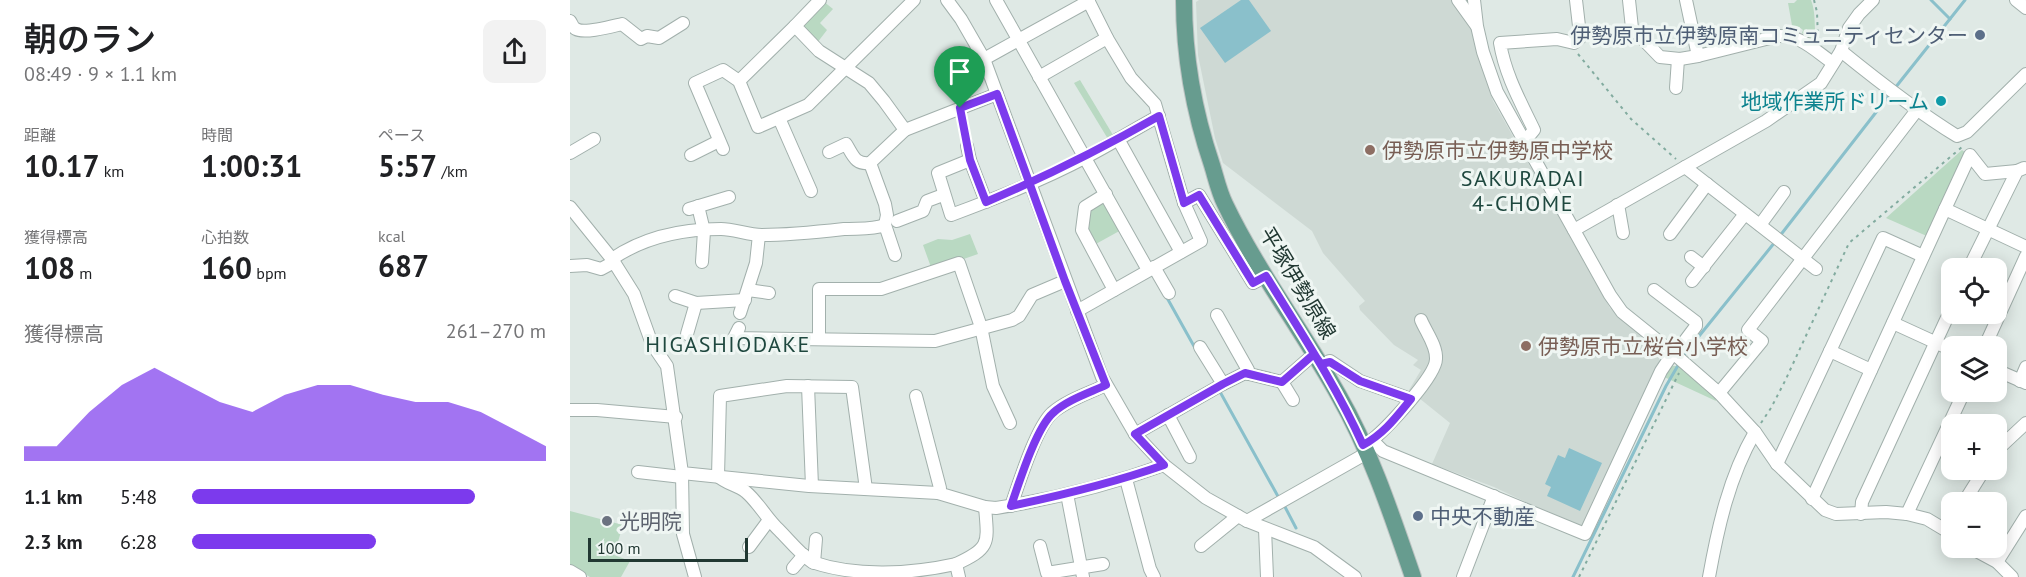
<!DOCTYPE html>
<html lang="ja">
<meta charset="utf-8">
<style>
body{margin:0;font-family:"PT Sans","Noto Sans JP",sans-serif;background:#f2f2f2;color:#202124;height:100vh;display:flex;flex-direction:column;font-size:22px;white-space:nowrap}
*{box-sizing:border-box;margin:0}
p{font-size:20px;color:#757577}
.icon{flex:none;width:33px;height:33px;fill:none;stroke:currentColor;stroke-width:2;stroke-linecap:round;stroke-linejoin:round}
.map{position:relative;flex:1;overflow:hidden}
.details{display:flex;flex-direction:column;background:#fff;width:570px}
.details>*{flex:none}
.fabs{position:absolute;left:1371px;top:258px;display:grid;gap:12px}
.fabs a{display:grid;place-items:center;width:66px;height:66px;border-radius:12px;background:#fff;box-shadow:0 3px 15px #0003;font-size:30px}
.scale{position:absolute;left:18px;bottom:15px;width:160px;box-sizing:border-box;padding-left:6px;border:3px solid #213832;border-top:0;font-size:16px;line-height:21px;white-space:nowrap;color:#213832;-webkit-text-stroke:4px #eff6f3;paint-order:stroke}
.pin{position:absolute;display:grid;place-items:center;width:51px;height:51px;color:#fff;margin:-62px -26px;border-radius:50% 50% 50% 0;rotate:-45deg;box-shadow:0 0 6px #0007}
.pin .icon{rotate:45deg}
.round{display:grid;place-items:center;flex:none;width:63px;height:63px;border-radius:12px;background:#f2f2f2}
.overview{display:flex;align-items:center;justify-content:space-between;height:102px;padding:0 24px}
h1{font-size:33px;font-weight:600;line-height:45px}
.figures{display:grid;grid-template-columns:repeat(3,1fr);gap:9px;height:102px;padding:6px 24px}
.figures div{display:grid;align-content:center}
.figures b{font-size:30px;font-weight:600}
.figures small{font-size:16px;font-weight:400}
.figures p{font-size:16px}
.chart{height:168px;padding:12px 24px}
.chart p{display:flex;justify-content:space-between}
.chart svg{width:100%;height:108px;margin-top:6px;fill:#7c3aed;opacity:.7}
ul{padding:0 24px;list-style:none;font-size:20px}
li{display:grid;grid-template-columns:96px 72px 1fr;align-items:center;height:45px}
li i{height:15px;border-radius:8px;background:#7c3aed}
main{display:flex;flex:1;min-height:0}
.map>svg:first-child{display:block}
.built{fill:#ced9d4}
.green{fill:#b9d9c2}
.water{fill:#8ac0cb}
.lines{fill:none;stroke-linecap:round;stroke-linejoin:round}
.stream{stroke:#8ac0cb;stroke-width:3}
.minor-casing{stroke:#a2b0ac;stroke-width:14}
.major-casing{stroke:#bcc3c2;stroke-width:18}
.path{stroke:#82ab9f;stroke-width:2;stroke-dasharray:3 4.5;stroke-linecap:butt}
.minor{stroke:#fff;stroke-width:12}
.major{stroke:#679c8f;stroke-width:16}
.route-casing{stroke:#fff;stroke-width:12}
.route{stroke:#7c3aed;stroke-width:8}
.service-dot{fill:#5c6f8a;stroke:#eff6f3;stroke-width:2}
.culture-dot{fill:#0f9aa8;stroke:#eff6f3;stroke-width:2}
.education-dot{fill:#8d6e63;stroke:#eff6f3;stroke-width:2}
.worship-dot{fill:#6b7280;stroke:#eff6f3;stroke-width:2}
.labels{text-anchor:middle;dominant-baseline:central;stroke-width:6;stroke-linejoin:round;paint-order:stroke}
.service-label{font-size:21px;fill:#4e5e75;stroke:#eff6f3;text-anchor:end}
.culture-label{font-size:21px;fill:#0d838f;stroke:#eff6f3;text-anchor:end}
.education-label{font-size:21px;fill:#785e54;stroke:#eff6f3;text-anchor:start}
.street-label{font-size:21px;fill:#213832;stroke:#eff6f3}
.worship-label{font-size:21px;fill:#5b616d;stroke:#eff6f3;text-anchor:start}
.neighbourhood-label{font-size:22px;letter-spacing:1.5px;fill:#1f483f;stroke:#eff6f3}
</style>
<main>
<section class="details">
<div class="overview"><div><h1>朝のラン</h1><p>08:49 · 9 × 1.1 km</p></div><a class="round"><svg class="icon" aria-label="share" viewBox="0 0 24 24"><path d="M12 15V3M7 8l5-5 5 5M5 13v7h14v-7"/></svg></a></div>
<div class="figures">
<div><p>距離</p><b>10.17<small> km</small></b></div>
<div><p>時間</p><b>1:00:31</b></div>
<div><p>ペース</p><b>5:57<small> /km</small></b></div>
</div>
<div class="figures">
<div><p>獲得標高</p><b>108<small> m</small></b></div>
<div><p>心拍数</p><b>160<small> bpm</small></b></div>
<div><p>kcal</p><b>687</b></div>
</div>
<div class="chart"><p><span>獲得標高</span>261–270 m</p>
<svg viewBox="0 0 160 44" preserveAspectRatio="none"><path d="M0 44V38L10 38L20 24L30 13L40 6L50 13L60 20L70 24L80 17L90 13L100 13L110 17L120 20L130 20L140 24L150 31L160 38V44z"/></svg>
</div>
<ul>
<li><b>1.1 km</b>5:48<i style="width:80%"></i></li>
<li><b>2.3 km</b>6:28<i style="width:52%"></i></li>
</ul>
</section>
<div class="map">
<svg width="1456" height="577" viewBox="0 0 1456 577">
<rect width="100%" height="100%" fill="#dfe9e5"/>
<polygon class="built" points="629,0 885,0 903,27 909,55 923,101 1040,308 1087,347 1090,362 1015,524 1008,527 924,487 862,464 880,423 839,390 851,370 843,365 848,360 824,345 790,310 789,306 795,301 753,253 742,231 653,163 645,138 628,55 626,2"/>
<g class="green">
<path d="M1227,0H1241C1246,12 1244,27 1246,41L1243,42L1232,33L1233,30L1229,27L1227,31H1223L1218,3H1224Z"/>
<polygon points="253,1 263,9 250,23 257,30 247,43 231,26"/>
<polygon points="510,80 543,135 538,139 504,83"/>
<polygon points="1392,150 1397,154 1359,237 1316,218"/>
<polygon points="533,200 553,229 524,245 516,231 518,208"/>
<polygon points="400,234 408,254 362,270 353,245 368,239 382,240"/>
<polygon points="1103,366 1111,366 1145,397 1146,401 1092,376 1096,369"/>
<polygon points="0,511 53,525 44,555 60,561 51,577 20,577 0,565"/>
</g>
<g class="water">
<polygon points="671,0 679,0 701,31 655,63 630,28"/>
<polygon points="999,448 1032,463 1010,511 977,496 981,487 975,484 988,455 995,458"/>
</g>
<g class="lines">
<g class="stream">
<polyline points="1361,0 1380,19"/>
<polyline points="1325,88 1395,0"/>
<polyline points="1209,237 1321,93"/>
<polyline points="596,296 625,348"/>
<polyline points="1113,356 1205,242"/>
<polyline points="649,390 710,500"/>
<polyline points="714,505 726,528"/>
<polyline points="1003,577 1096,386 1110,362"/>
</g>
<g class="minor-casing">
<g id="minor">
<polyline points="250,0 225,26 249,51 299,83 314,101 335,130 427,94"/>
<polyline points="377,0 391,19 414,59 532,377 565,434 594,465 636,498 677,521 744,547 785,577"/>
<polyline points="426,0 578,270"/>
<polyline points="888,0 906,25"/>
<polyline points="904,0 907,26 913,52 927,92 1040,295 1052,312 1103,353 1149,393 1185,432 1207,464 1255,510 1266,514 1316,512 1337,514 1357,519 1382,534"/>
<polyline points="1059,0 1062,28 1090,57 1110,59 1128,56"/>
<path d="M1116,0L1128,56L1208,36C1231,35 1244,50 1263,63"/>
<polyline points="1446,0 1456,8"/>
<path d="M0,21C2,24 3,28 6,29C14,34 43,26 52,24L71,39L77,36L89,38L113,23"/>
<path d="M1271,51C1308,81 1346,111 1387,136L1397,132L1456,74"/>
<polyline points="414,59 519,1"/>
<polyline points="469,77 537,38"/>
<polyline points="169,81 225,26"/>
<polyline points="1106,88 1108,59"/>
<polyline points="209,118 241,191"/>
<polyline points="548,139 611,252"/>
<path d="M954,142L964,130C950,101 935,74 930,43L987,39L1004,43L1012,36L1009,26L1006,0"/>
<polyline points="397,146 400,160"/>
<polyline points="153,149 125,83 153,70 169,81 188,127 238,105 344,0"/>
<path d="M259,152L276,144C283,155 285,165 300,163"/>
<polyline points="0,153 24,139"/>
<polyline points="121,155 149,141"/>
<polyline points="1115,167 1246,269"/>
<polyline points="536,194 515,207 512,230 544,290"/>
<path d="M416,202L400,160L368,173L381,215C427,198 473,180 516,157C541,144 565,129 589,116"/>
<polyline points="614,203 629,195 683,283 696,276"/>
<polyline points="1047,205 1049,210 1053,233"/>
<polyline points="128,206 134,231 132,262"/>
<path d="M0,207L42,259L64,294L82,344L97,366L112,473L239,486L368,493L415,507L426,508C483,499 539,485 594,465"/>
<polyline points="119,209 159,197"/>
<polyline points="1375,209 1400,155 1415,174 1447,171"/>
<polyline points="327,221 353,211 357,201 373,195"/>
<polyline points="1190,225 1214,192"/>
<polyline points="1004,230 1196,121 1251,83 1271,51 1279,28 1289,14 1303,0"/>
<polyline points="1100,234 1137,184"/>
<polyline points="325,255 315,225 317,215 315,204 300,163 335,130"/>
<polyline points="1121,257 1134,267"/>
<path d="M42,259C74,237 112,229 151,229C164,229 178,235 192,235C220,235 247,232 274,229C288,228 302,230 315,225"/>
<polyline points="0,266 17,265 31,269 44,262"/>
<polyline points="584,267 599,293"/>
<polyline points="1399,268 1447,171 1454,168"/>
<polyline points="1122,281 1175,214"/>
<polyline points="178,290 199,293"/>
<polyline points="1084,290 1126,322 1126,326 1105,354"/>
<polyline points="105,296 126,303 175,300"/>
<polyline points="507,311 631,241 614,203 585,104 561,78 537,38 518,0"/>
<polyline points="170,313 186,263 189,235"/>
<polyline points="647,315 678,370 678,374"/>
<polyline points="1323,323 1382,350"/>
<polyline points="169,328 164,338 365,341 442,320 449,316 462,295 495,281"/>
<polyline points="117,334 126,303"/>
<polyline points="249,338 249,289 311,289 389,263 411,327 423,386 440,423"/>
<polyline points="1415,346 1456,256"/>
<polyline points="630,347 653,384"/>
<polyline points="1260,351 1301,370"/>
<polyline points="751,364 760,361 790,381 841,399"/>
<polyline points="1426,370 1456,383"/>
<polyline points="1450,381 1456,367"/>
<polyline points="712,382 723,400"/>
<polyline points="238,386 242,486"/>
<polyline points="1149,393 1192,341 1178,330 1347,110"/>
<polyline points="346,396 370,488 368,493"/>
<polyline points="0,410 27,410 106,417"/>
<polyline points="598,415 620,457"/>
<polyline points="565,434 653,384 675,373 712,382 744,354"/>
<path d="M802,440C817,428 866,376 866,359C867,346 856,332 851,320"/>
<polyline points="793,445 802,440 813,451 1015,534 1091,371 1103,353"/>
<polyline points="1426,451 1456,423"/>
<polyline points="1207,464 1313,238 1353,256"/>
<polyline points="68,472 112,477"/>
<polyline points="112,473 113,534 125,577"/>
<polyline points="556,479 580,569 584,577"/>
<path d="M296,489L282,387L217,386L150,396L148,476C156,484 168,485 176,492C188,502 197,519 209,530C219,540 230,554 242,562C285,577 341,574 386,564"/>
<polyline points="497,494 513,577"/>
<polyline points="1242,499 1375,209 1456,247"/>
<polyline points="1394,502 1414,470"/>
<path d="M441,506C449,483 466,428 482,413C497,400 519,393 536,385"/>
<polyline points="1291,514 1292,502 1382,307"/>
<polyline points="1337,514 1394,392"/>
<polyline points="677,521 797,453"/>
<polyline points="695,529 697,577"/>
<polyline points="470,546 477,573 533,564"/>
<polyline points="631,546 668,516"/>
<polyline points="179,547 199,520"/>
<polyline points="1401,548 1427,562 1442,577"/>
<polyline points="1427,562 1456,516"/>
<polyline points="244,563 246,539"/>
<polyline points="223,568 234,555"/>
<polyline points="0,571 10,577"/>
<path d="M389,577L386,564C421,548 418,543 415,507"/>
<polyline points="893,577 924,496"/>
<path d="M1139,577C1148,527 1159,477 1185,432"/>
</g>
</g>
<g class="major-casing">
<path id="major" d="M614,0C614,56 624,112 642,165C646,178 649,192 655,204C687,271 733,331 769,396C801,452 822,516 843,577"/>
</g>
<g class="path">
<polyline points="1244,0 1247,12 1248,39"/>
<polyline points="1008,54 1061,119 1106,159"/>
<polyline points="392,119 395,134"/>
<polyline points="1191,423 1201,408 1215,381 1279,243 1392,147"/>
<polyline points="1009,577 1109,373"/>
</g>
<use href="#minor" class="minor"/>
<use href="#major" class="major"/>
</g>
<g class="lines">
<g class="route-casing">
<path id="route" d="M390,108L427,94L495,281L536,385C519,393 497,400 483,413C466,428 449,483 441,506C493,495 543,483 594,465L565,434L653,384L675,373L712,382L744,354L751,364L760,362L790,381L841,399C827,416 814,434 793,445C766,385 730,331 696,276L683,283L629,195L614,203L589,116C531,149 477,176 416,202L400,160L390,108"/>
</g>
<use href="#route" class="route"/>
</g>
<g class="service-dot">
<circle cx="1410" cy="35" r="6"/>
<circle cx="848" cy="516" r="6"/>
</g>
<circle class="culture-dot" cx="1371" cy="101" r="6"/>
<g class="education-dot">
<circle cx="800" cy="150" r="6"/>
<circle cx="956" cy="346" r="6"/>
</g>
<circle class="worship-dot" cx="37" cy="521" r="6"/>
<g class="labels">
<g class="service-label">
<text x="1398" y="35">伊勢原市立伊勢原南コミュニティセンター</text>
<text x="860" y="516" text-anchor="start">中央不動産</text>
</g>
<g class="culture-label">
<text x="1359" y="101">地域作業所ドリーム</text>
</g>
<g class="education-label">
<text x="812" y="150">伊勢原市立伊勢原中学校</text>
<text x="968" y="346">伊勢原市立桜台小学校</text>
</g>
<g class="street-label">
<text transform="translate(728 283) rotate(59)">平塚伊勢原線</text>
</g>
<g class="worship-label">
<text x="49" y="521">光明院</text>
</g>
<g class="neighbourhood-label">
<text x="953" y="178">SAKURADAI<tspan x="953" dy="25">4-CHOME</tspan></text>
<text x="158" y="344">HIGASHIODAKE</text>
</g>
</g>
</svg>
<div class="fabs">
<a><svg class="icon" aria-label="locate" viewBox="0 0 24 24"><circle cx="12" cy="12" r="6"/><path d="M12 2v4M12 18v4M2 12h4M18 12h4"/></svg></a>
<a><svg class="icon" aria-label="layers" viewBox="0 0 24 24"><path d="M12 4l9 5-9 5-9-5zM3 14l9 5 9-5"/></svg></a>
<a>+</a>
<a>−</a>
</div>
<div class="scale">100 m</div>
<div class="pin" style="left:390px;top:108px;background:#1e9e55"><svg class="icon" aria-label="arrive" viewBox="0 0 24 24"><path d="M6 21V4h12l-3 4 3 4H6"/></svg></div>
</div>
</main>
